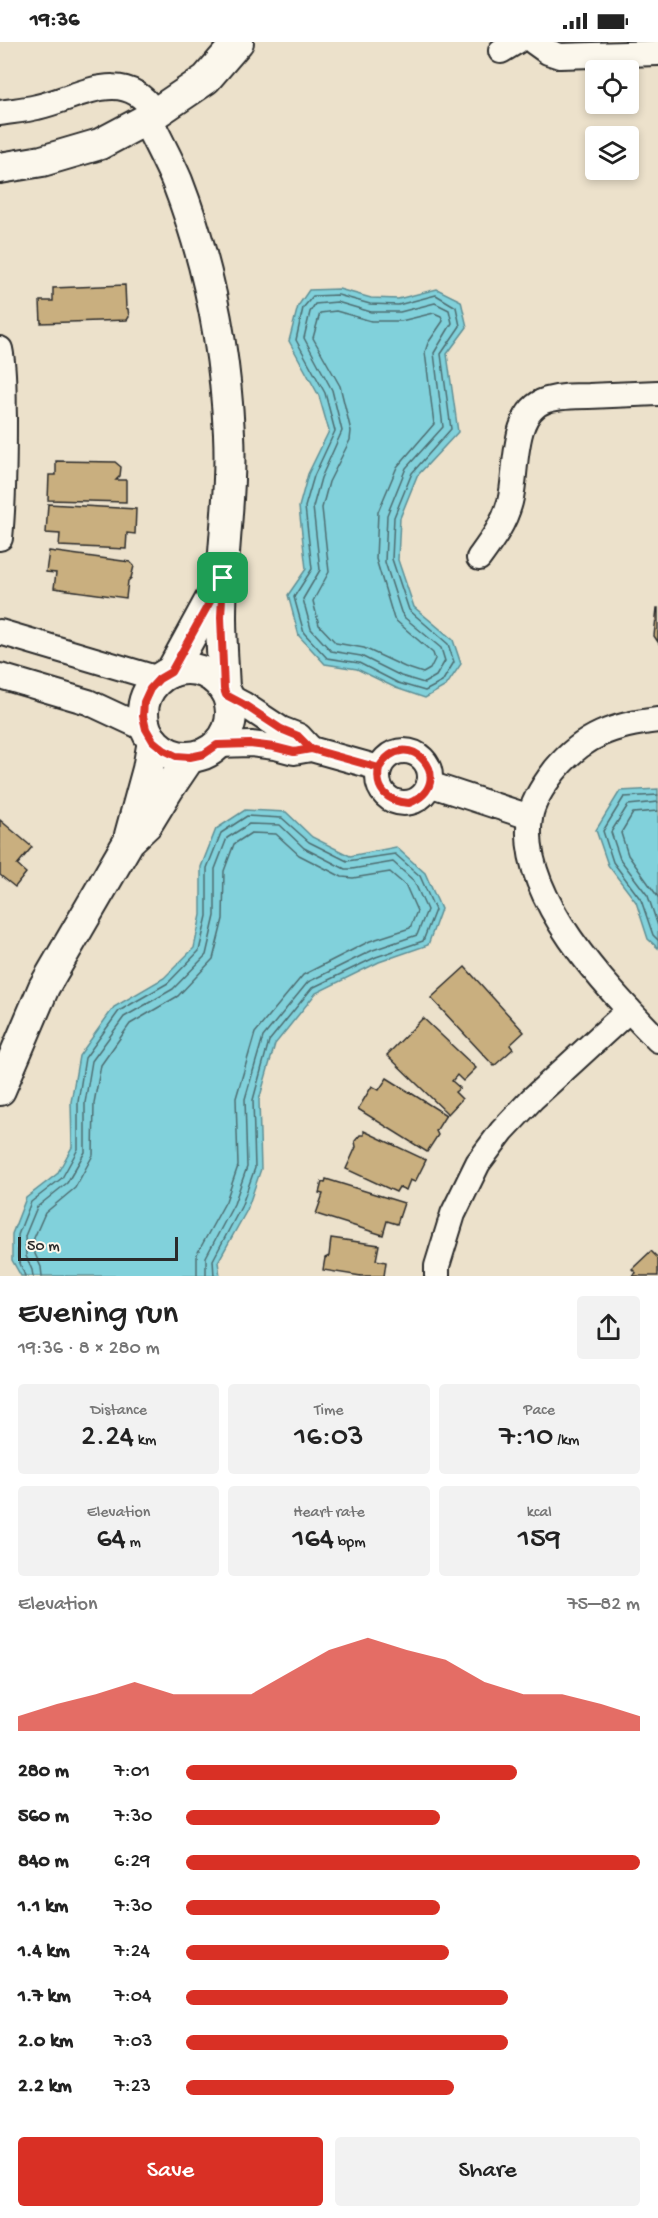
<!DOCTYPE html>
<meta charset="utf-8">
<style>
body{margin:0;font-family:"Gochi Hand",sans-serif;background:#f2f2f2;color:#222;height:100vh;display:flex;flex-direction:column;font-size:22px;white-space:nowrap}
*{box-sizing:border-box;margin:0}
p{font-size:20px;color:#767676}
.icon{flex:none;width:33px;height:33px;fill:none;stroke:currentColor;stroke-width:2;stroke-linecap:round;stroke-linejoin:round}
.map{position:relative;height:1234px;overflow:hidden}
.drawer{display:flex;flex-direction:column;background:#fff;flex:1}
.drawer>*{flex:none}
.fabs{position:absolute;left:585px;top:18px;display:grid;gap:12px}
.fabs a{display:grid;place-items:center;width:54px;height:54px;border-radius:6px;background:#fff;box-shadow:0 3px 9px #0003;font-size:30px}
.scale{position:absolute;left:18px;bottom:15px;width:160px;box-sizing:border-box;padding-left:6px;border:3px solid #2b2b2b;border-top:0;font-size:16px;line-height:21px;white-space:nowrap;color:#2b2b2b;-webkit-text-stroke:4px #fbf7ec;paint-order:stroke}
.pin{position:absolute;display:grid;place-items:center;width:51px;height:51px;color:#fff;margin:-26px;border-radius:12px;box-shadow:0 3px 9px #0006}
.round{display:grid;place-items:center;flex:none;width:63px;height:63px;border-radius:6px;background:#f2f2f2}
.summary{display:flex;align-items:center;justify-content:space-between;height:102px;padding:0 18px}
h1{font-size:33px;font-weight:600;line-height:45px}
.figures{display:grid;grid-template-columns:repeat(3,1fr);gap:9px;height:102px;padding:6px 18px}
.figures div{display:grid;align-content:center;border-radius:6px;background:#f2f2f2;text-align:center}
.figures b{font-size:30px;font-weight:600}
.figures small{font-size:16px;font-weight:400}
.figures p{font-size:16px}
.chart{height:168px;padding:12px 18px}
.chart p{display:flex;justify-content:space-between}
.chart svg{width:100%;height:108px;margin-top:6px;fill:#d93025;opacity:.7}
.primary-button{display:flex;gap:12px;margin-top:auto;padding:12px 18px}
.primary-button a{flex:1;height:69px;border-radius:6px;background:#d93025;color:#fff;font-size:24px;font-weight:600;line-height:69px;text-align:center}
.primary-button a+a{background:#f2f2f2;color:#222}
ul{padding:0 18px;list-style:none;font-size:20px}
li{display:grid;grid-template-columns:96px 72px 1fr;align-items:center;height:45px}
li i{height:15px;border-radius:8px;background:#d93025}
.status{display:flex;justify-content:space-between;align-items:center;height:42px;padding:0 30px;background:#fff;direction:ltr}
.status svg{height:16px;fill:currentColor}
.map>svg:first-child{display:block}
.water{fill:#81d1db;stroke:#5f8f95;stroke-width:1.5}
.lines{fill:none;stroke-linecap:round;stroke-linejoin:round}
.shore{stroke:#4d6d71;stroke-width:1.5}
.building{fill:#c9af7f;stroke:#2b2b2b;stroke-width:1.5}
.minor-casing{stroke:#2b2b2b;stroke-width:28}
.tertiary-casing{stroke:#2b2b2b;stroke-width:34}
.minor{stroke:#fbf7ec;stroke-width:24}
.tertiary{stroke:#fbf7ec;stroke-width:30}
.route-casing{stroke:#fff;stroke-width:12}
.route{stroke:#d93025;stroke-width:8}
</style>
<div class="status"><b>19:36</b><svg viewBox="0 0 49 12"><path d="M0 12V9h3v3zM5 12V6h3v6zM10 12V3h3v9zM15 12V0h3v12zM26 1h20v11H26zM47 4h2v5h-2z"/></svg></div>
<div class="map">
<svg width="658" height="1234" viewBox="0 0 658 1234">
<rect width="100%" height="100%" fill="#ece1cb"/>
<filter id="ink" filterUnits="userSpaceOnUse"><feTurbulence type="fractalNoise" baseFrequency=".0167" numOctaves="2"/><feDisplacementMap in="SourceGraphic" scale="12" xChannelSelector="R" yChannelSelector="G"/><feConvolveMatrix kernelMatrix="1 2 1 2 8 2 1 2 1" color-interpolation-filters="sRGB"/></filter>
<g filter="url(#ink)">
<g class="water">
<polygon points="339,247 371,256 398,257 437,247 461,259 467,285 447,312 458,390 417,434 400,476 398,518 414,565 453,598 461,622 446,644 425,656 396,646 357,627 325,622 299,594 288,553 306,527 299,465 308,432 329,389 319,354 289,299 298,264 309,248"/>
<polygon points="658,747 658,906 648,897 636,860 608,823 596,788 620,749"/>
<polygon points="245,768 286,770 312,795 350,814 396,805 425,831 441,867 428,903 379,920 316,951 275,1002 259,1058 261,1127 247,1168 218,1220 220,1234 21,1234 12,1218 12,1192 26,1156 57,1132 72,1105 71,1060 79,1014 114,965 164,936 194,906 201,873 201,825 216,787"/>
</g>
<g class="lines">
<g class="shore">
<polygon points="313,254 338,253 370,262 398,263 436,253 456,265 460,284 441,312 451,387 412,431 394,475 392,517 409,568 448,602 454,620 442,640 425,649 398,641 359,621 327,616 304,591 294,555 312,527 305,465 314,434 335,389 325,351 296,298 303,266"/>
<polygon points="337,260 371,270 400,270 435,261 449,268 452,281 434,311 443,385 406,426 387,473 385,520 401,570 405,576 441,606 445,619 436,634 424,641 401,634 361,614 331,609 311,587 303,557 320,528 313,465 321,436 342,389 332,348 304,296 310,270 315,262"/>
<polygon points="336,269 371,279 401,279 434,271 441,274 443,279 428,301 425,310 434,382 397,425 378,470 376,517 394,577 433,611 435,617 430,627 423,631 405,625 364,606 336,601 319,583 313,559 329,530 322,466 329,440 350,398 351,389 340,344 313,296 320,271"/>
<polyline points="658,753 624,755 603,789 613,820 641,858 653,893 658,898"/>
<polyline points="658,760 628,763 611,790 620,817 648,854 658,884"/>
<polyline points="658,769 633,771 621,791 628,813 658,855"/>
<polyline points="25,1234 18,1216 18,1193 31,1160 62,1136 78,1107 78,1060 85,1016 119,969 168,941 199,909 207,874 207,826 221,791 247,774 282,776 309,800 347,819 395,812 420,834 435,868 423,899 376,915 312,946 269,999 253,1058 255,1126 241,1165 213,1218 214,1234"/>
<polyline points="33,1234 32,1228 26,1214 25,1194 37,1165 67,1141 85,1110 85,1061 92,1019 124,975 173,947 206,913 215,874 215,827 227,796 249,782 280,783 304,806 345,827 352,827 393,820 414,839 427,868 417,893 373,908 308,940 263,995 245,1057 247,1125 234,1162 206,1215 206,1234"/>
<polyline points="42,1234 41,1225 35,1212 34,1196 45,1171 75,1146 93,1113 94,1061 101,1023 130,982 178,954 213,917 223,877 224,829 234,802 251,791 276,792 299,813 342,835 353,836 390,830 406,844 417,869 410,886 370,899 303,933 255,991 236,1056 238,1124 226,1159 197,1212 197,1234"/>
</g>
</g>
<g class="building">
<polygon points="125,243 126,266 128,267 129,275 127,278 41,281 40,259 53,259 53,246"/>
<polygon points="56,419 115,420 121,425 120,434 116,438 126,438 126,460 48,458 49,433 56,433"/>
<polygon points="48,462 136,467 135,492 127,491 126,507 59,504 60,492 46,491"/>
<polygon points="49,509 130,520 134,524 131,536 128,539 126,556 54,546 56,531 46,530"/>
<polygon points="657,566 658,566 658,600 654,594"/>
<polygon points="0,778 32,805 17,823 26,831 15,845 0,833"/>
<polygon points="465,925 524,990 510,1003 513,1007 494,1024 431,956"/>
<polygon points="423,976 476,1026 463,1039 457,1033 452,1039 460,1046 455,1050 462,1057 448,1072 387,1013"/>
<polygon points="387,1036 446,1073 436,1089 438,1093 427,1110 358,1067 372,1044 379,1048"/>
<polygon points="364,1089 426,1118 415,1140 410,1138 406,1148 399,1145 396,1150 346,1127 356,1105 355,1099 360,1093 364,1093"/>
<polygon points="326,1137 404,1161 397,1182 387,1179 383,1193 316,1172 323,1152 319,1151 322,1140 325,1141"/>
<polygon points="331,1196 379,1203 376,1218 386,1220 384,1234 361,1234 323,1228 325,1216 329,1214"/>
<polygon points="651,1209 658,1216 658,1234 632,1234 636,1231 632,1227"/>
</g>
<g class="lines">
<g class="minor-casing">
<g id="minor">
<polyline points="534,0 548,10 560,14 658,11"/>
<polyline points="501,9 516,0"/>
<path d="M0,71C12,69 25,68 37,65C78,56 123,23 154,69L147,77"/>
<path d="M0,307C5,330 3,353 4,376C4,416 4,456 0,496"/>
<path d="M479,516C492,498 504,482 510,460C518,430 510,369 547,358C561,354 575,354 589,354C612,353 635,352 658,351"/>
<polyline points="0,590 159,637"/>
<polyline points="0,634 88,660 146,687"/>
<polyline points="226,653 243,662 281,687 299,694 311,707"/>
<path d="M658,678C614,683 584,693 555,728C545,741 532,760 530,776C518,854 607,946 658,998"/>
<polyline points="217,703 251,702 275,705 294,710 311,707 379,726"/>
<circle cx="404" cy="735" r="26"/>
<polyline points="429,742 530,775"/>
<polyline points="437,1234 437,1224 453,1172 478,1121 502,1089 532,1057 629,968"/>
</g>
</g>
<g class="tertiary-casing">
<g id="tertiary">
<path d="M147,77C157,98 168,118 177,139C208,219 225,307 229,392C232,453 221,514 221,574C221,598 223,623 224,647"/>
<polyline points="0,126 42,119 100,102 147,77 206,37 238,0"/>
<circle cx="187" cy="671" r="44"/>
<polyline points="171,630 218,544"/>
<polyline points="130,793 148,727 153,699"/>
<polyline points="0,1048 44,945 129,799 147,782 169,746 190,715"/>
</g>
</g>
<use href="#minor" class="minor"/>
<use href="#tertiary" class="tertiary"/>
</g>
</g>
<g class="lines" filter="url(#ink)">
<g class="route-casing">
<path id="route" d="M223,536L171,630L159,637L150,647L144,660L143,674L146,687L153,699L164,708L176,714L190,715L204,712L217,703L250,702L274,705L294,710L311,707L379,726C406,679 461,740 409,761C387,760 375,747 379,726L311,707L298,694L281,687L243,662L226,653L224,647L221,575L223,536"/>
</g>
<use href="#route" class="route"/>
</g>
</svg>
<div class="fabs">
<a><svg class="icon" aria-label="locate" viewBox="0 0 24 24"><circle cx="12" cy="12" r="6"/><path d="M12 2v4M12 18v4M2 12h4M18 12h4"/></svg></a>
<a><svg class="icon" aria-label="layers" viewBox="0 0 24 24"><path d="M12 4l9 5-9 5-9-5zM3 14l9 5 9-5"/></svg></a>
</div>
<div class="scale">50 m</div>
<div class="pin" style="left:223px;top:536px;background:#1e9e55"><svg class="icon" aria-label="arrive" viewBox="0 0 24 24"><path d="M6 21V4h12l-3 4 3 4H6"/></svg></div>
</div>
<section class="drawer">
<div class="summary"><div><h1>Evening run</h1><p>19:36 · 8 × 280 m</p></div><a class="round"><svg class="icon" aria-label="share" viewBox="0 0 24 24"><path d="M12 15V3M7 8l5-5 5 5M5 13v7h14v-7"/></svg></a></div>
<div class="figures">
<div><p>Distance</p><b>2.24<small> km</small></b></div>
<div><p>Time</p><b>16:03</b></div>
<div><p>Pace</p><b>7:10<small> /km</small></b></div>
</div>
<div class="figures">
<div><p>Elevation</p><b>64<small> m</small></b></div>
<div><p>Heart rate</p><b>164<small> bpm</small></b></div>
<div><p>kcal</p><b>159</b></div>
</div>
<div class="chart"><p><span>Elevation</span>75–82 m</p>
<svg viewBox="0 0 160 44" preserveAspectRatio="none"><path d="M0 44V38L10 33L20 29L30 24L40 29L50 29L60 29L70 20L80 11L90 6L100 11L110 15L120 24L130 29L140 29L150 33L160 38V44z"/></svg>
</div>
<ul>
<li><b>280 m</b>7:01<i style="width:73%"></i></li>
<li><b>560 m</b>7:30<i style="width:56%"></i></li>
<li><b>840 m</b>6:29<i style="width:100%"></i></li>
<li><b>1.1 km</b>7:30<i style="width:56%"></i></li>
<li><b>1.4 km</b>7:24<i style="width:58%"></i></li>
<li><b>1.7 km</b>7:04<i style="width:71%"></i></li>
<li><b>2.0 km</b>7:03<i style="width:71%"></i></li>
<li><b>2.2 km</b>7:23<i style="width:59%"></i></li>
</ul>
<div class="primary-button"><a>Save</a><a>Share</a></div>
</section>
